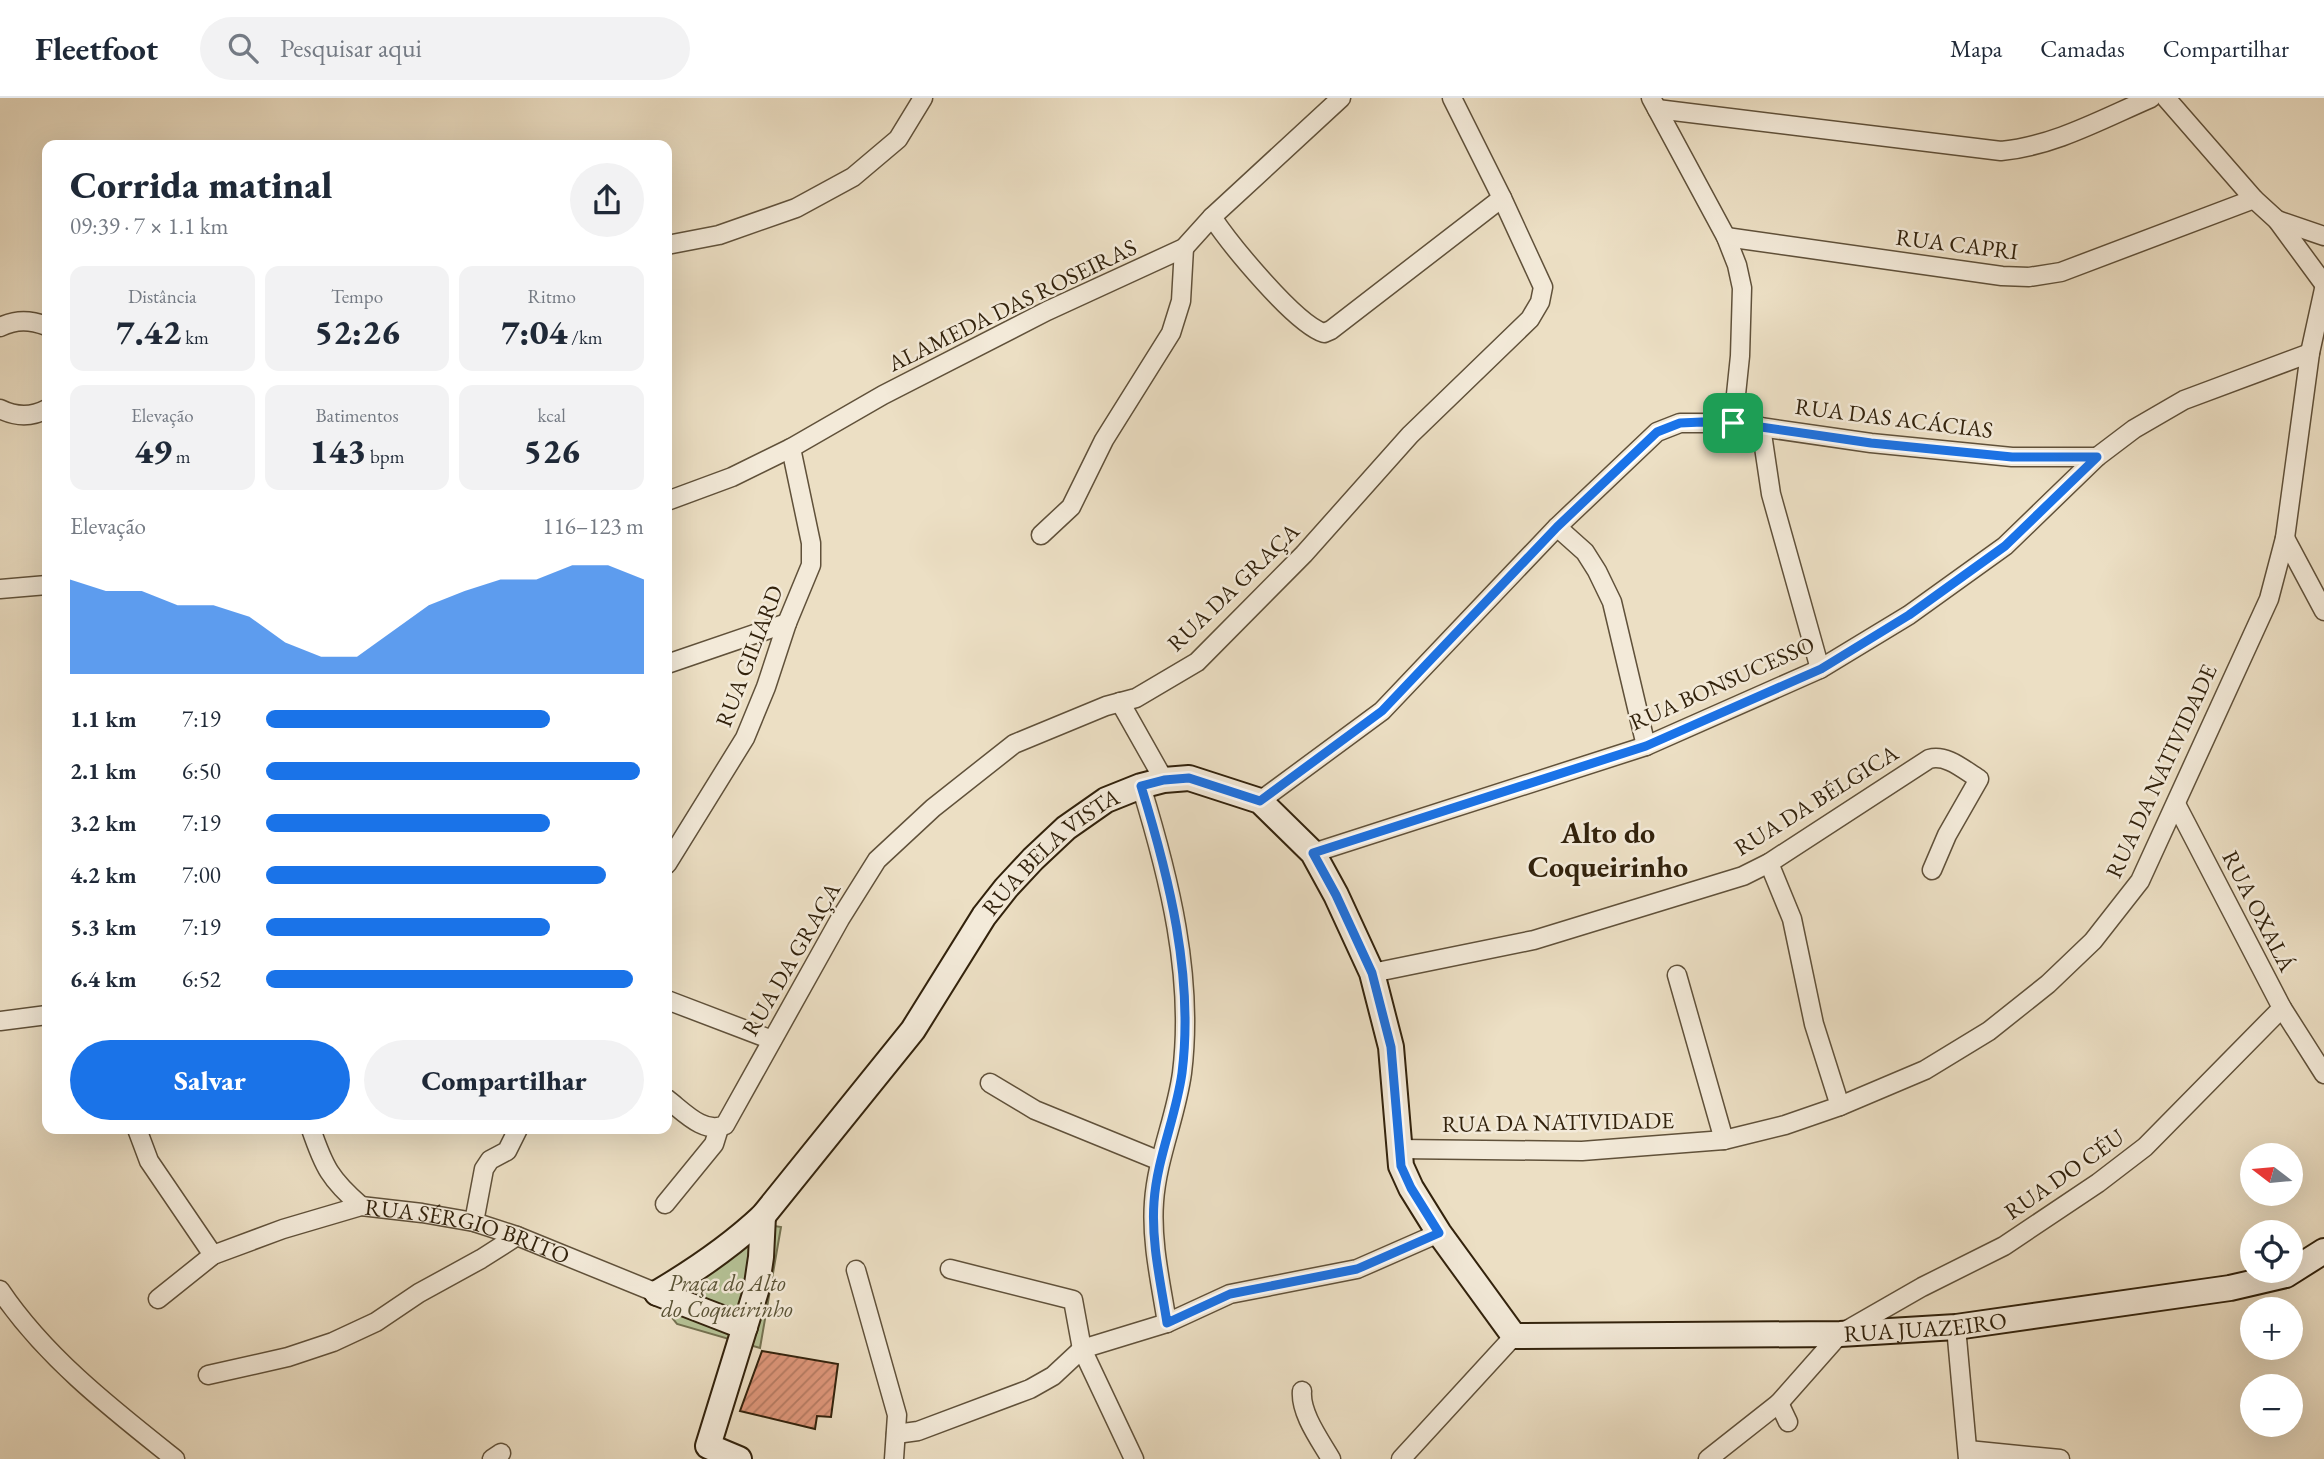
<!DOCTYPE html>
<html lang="pt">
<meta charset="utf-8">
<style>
body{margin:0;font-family:"EB Garamond",serif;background:#f2f2f3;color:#1f2937;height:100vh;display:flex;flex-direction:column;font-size:26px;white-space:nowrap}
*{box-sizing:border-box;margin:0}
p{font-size:23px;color:#747a83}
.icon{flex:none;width:38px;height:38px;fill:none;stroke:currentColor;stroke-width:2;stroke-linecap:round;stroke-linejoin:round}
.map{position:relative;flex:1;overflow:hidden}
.sheet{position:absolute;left:42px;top:42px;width:630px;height:994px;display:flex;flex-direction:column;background:#fff;border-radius:14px;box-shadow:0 7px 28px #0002}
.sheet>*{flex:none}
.needle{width:46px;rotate:286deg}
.buttons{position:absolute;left:2240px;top:1045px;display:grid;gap:14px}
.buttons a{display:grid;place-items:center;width:63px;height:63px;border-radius:50%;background:#fff;box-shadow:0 7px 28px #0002;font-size:35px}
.pin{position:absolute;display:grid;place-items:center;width:60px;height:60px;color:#fff;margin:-30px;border-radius:14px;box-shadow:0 4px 10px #0006}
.round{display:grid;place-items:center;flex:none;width:74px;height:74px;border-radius:37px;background:#f2f2f3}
.summary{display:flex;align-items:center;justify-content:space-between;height:119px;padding:0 28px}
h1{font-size:38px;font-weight:800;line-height:52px}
.figures{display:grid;grid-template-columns:repeat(3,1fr);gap:10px;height:119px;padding:7px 28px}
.figures div{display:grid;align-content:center;border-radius:14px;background:#f2f2f3;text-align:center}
.figures b{font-size:35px;font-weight:800}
.figures small{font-size:19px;font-weight:400}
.figures p{font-size:19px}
.chart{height:196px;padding:14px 28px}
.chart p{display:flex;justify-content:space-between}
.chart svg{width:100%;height:126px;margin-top:7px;fill:#1a73e8;opacity:.7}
.button{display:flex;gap:14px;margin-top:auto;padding:14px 28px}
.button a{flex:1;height:80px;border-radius:42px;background:#1a73e8;color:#fff;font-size:28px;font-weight:800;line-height:80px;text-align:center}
.button a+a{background:#f2f2f3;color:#1f2937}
ul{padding:0 28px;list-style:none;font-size:23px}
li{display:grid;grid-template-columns:112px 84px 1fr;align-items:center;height:52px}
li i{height:18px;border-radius:9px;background:#1a73e8}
header{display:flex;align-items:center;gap:42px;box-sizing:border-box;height:98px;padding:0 35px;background:#fff;border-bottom:2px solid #e0e1e3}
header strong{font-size:33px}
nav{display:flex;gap:38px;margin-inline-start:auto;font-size:24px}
.search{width:490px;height:63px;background:#f2f2f3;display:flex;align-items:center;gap:18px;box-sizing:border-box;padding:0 24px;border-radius:38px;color:#747a83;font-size:26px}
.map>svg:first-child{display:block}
.green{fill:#b5c296;stroke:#747251;stroke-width:2}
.building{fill:url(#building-hatch);stroke:#32220c;stroke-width:2}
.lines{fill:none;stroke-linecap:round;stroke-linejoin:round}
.minor-casing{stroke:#60513a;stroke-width:21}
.secondary-casing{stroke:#32220c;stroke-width:28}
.minor{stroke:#f3ead9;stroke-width:18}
.secondary{stroke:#f3ead9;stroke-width:24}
.route-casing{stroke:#fff;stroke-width:14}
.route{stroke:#1a73e8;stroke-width:9}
.labels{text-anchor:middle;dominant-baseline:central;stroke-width:5;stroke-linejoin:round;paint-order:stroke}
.street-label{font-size:23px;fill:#32220c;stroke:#f3ead9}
.park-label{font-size:23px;font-style:italic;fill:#595235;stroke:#f3ead9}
.district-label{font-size:30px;font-weight:bold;fill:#32220c;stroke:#f3ead9}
</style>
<header>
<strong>Fleetfoot</strong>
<div class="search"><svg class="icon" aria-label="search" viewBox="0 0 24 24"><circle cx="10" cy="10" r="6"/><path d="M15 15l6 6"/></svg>Pesquisar aqui</div>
<nav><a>Mapa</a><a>Camadas</a><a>Compartilhar</a></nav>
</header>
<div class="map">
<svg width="2324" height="1361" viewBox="0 0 2324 1361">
<defs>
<pattern id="building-hatch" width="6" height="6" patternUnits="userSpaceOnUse" patternTransform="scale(1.75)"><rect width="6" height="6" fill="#df977b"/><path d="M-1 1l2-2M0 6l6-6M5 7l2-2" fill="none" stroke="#b57b63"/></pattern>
</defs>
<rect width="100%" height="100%" fill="#ecdfc4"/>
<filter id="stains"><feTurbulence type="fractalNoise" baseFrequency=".00286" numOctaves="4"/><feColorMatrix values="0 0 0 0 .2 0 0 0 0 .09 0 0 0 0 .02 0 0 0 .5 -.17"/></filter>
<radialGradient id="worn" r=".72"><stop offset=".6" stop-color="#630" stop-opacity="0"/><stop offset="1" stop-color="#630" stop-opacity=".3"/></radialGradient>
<polygon class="green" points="756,1125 781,1129 760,1250 677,1226 660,1205"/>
<polygon class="building" points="762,1253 838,1266 831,1319 817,1318 815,1331 740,1313"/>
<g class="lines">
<g class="minor-casing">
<g id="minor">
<polyline points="1651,0 1726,139 1737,167 1742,190 1740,258 1733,325"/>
<polyline points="2166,0 2254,101 2277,122 2324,186"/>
<path d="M1657,11L2001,53C2054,48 2102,21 2151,0"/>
<path d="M1212,119C1230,146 1295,226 1324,235L1331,232L1502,100"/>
<polyline points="2277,122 2324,138"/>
<polyline points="1726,139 2002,178 2029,179 2061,174 2254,101"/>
<polyline points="667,147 719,137 796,110 853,79 898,41 923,0"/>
<path d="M0,229C17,221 30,222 47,228"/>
<path d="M0,311C16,319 32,319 47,311"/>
<polyline points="1761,329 1771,396 1820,571"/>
<polyline points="667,403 732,379 791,350 883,297 1047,213 1184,150 1212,119 1341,0"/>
<polyline points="1557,429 1585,454 1597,473 1612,504 1646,648"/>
<polyline points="1041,437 1071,409 1104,342 1171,235 1181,203 1184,150"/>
<polyline points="2285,440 2324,513"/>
<polyline points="0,491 47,487"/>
<polyline points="667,566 787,525"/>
<polyline points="1120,604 1164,682"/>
<path d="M1141,688C1169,779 1194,878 1182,975C1176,1019 1157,1060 1154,1104C1151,1144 1161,1186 1167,1225"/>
<polyline points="1260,703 1382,613 1557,429 1657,334 1680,325 1733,325 1871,345 2012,359 2097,359"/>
<polyline points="2176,706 2282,910 2324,976"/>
<polyline points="1313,755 1646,648 1820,571 1909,517 2005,448 2097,359 2134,331 2184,302 2310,255"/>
<polyline points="1769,765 1792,821 1814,926 1840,1008"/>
<polyline points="667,766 745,640 766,589 787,525 811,467 811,445 791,350"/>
<path d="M1372,875L1534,842L1743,778L1769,765L1929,661C1947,656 1964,672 1979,681L1947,737L1932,772"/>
<polyline points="1677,877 1724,1042"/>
<polyline points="667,902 772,942"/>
<polyline points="0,923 47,917"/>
<polyline points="990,985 1035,1012 1160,1063"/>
<path d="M667,1001C683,1013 704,1037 725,1027L840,821L877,762L933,710L1014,646L1106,608L1136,600L1197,564L1304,456L1410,337L1530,221L1540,204L1543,189L1502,100L1452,0"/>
<polyline points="137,1031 149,1063 213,1157"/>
<path d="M311,1031C324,1069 330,1081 361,1108"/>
<polyline points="1399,1051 1582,1053 1724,1042 1785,1027 1840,1008 1925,972 1989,933 2048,886 2093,843 2140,783 2269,501 2285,440 2310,255 2324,191"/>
<polyline points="665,1106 714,1046 719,1030"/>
<polyline points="474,1124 484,1071 490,1062 507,1053 518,1031"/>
<polyline points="950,1171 1073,1202 1082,1251 1134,1361"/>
<polyline points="856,1172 897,1317 894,1361"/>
<path d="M0,1192C45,1259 112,1311 175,1361"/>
<path id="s1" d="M158,1201L213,1157L283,1131L361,1108L422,1115L474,1124L517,1138L657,1195"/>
<polyline points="1956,1229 1968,1361"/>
<polyline points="208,1277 288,1259 333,1244 376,1224 419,1195 481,1161 517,1138"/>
<path d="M1302,1293C1300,1315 1320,1342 1331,1361"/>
<polyline points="1779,1305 1788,1324"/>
<polyline points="896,1336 918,1333 1030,1291 1053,1278 1082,1251 1167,1225 1230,1196 1357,1171 1439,1135"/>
<polyline points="1968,1352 2060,1361"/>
<polyline points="492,1361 501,1355"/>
<polyline points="1401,1361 1514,1238"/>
<polyline points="1708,1361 1779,1305 1840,1236 1922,1189 2004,1148 2098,1085 2145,1049 2282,910"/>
</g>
</g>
<g class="secondary-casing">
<g id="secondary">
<path id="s2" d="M657,1195C696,1172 730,1149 763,1118L913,932L984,818L1006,790L1033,761L1066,730L1106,702L1141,688L1164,682L1189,680L1260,703L1313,755L1336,797L1372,875L1391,949L1401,1068L1411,1090L1439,1135L1514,1238L1840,1236L1956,1229L2230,1190L2286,1177L2324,1153"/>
<polyline points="657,1195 745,1229"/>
<polyline points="739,1361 708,1348 756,1193 761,1159 763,1118"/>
</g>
</g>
<use href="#minor" class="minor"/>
<use href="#secondary" class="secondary"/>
</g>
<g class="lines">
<g class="route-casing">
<path id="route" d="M1702,324L1733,325L1871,345L2012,359H2097L2005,448L1909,517L1821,571L1646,648L1313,755L1336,797L1372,875L1391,949L1401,1068L1411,1090L1439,1135L1357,1171L1230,1196L1167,1225C1161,1186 1151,1144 1154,1104C1157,1060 1176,1019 1182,975C1194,878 1169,779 1141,688L1164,682L1189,680L1260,703L1382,613L1557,429L1657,334L1680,325Z"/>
</g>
<use href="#route" class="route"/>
</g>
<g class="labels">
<g class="street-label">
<text transform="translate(1957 146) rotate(7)">RUA CAPRI</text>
<text transform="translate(1012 207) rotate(-26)">ALAMEDA DAS ROSEIRAS</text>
<text transform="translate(1894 320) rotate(7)">RUA DAS ACÁCIAS</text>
<text transform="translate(1233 489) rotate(-44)">RUA DA GRAÇA</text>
<text transform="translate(749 558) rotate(-69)">RUA GILIARD</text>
<text transform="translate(1722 585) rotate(-24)">RUA BONSUCESSO</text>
<text transform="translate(2161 673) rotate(-65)">RUA DA NATIVIDADE</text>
<text transform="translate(1816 702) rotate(-32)">RUA DA BÉLGICA</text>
<text stroke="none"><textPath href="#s2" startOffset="598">RUA BELA VISTA</textPath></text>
<text transform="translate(2259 813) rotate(63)">RUA OXALÁ</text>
<text transform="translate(791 861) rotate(-60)">RUA DA GRAÇA</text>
<text transform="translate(1558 1024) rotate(-1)">RUA DA NATIVIDADE</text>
<text transform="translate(2064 1076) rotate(-35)">RUA DO CÉU</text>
<text stroke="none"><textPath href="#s1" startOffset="336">RUA SÉRGIO BRITO</textPath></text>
<text stroke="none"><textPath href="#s2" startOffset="1855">RUA JUAZEIRO</textPath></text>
</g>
<g class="park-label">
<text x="727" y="1185">Praça do Alto<tspan x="727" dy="26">do Coqueirinho</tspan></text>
</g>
<g class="district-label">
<text x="1608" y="734">Alto do<tspan x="1608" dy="34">Coqueirinho</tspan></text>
</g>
</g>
<rect width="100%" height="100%" filter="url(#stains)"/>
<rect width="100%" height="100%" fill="url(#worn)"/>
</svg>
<div class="buttons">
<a><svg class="needle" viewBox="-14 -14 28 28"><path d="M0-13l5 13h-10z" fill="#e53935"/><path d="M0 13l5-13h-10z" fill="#747a83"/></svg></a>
<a><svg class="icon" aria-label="locate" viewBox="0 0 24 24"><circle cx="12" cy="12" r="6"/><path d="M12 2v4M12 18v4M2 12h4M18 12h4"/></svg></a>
<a>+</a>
<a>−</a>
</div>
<div class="pin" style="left:1733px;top:325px;background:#1e9e55"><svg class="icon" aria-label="arrive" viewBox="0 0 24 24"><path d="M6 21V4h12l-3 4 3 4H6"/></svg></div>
<section class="sheet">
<div class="summary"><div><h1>Corrida matinal</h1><p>09:39 · 7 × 1.1 km</p></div><a class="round"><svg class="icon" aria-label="share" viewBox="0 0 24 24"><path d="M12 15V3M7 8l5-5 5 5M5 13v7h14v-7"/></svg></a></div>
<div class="figures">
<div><p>Distância</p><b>7.42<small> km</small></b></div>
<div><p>Tempo</p><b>52:26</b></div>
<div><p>Ritmo</p><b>7:04<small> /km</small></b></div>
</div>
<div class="figures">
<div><p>Elevação</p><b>49<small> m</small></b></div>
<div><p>Batimentos</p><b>143<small> bpm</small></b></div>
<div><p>kcal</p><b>526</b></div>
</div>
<div class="chart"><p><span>Elevação</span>116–123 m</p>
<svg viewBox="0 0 160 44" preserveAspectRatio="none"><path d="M0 44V11L10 15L20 15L30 20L40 20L50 24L60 33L70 38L80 38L90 29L100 20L110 15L120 11L130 11L140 6L150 6L160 11V44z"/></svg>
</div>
<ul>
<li><b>1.1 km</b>7:19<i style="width:75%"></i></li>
<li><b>2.1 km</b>6:50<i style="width:99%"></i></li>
<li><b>3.2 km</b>7:19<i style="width:75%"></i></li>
<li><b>4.2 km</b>7:00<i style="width:90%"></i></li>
<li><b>5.3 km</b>7:19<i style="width:75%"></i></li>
<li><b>6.4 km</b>6:52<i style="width:97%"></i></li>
</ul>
<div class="button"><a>Salvar</a><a>Compartilhar</a></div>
</section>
</div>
